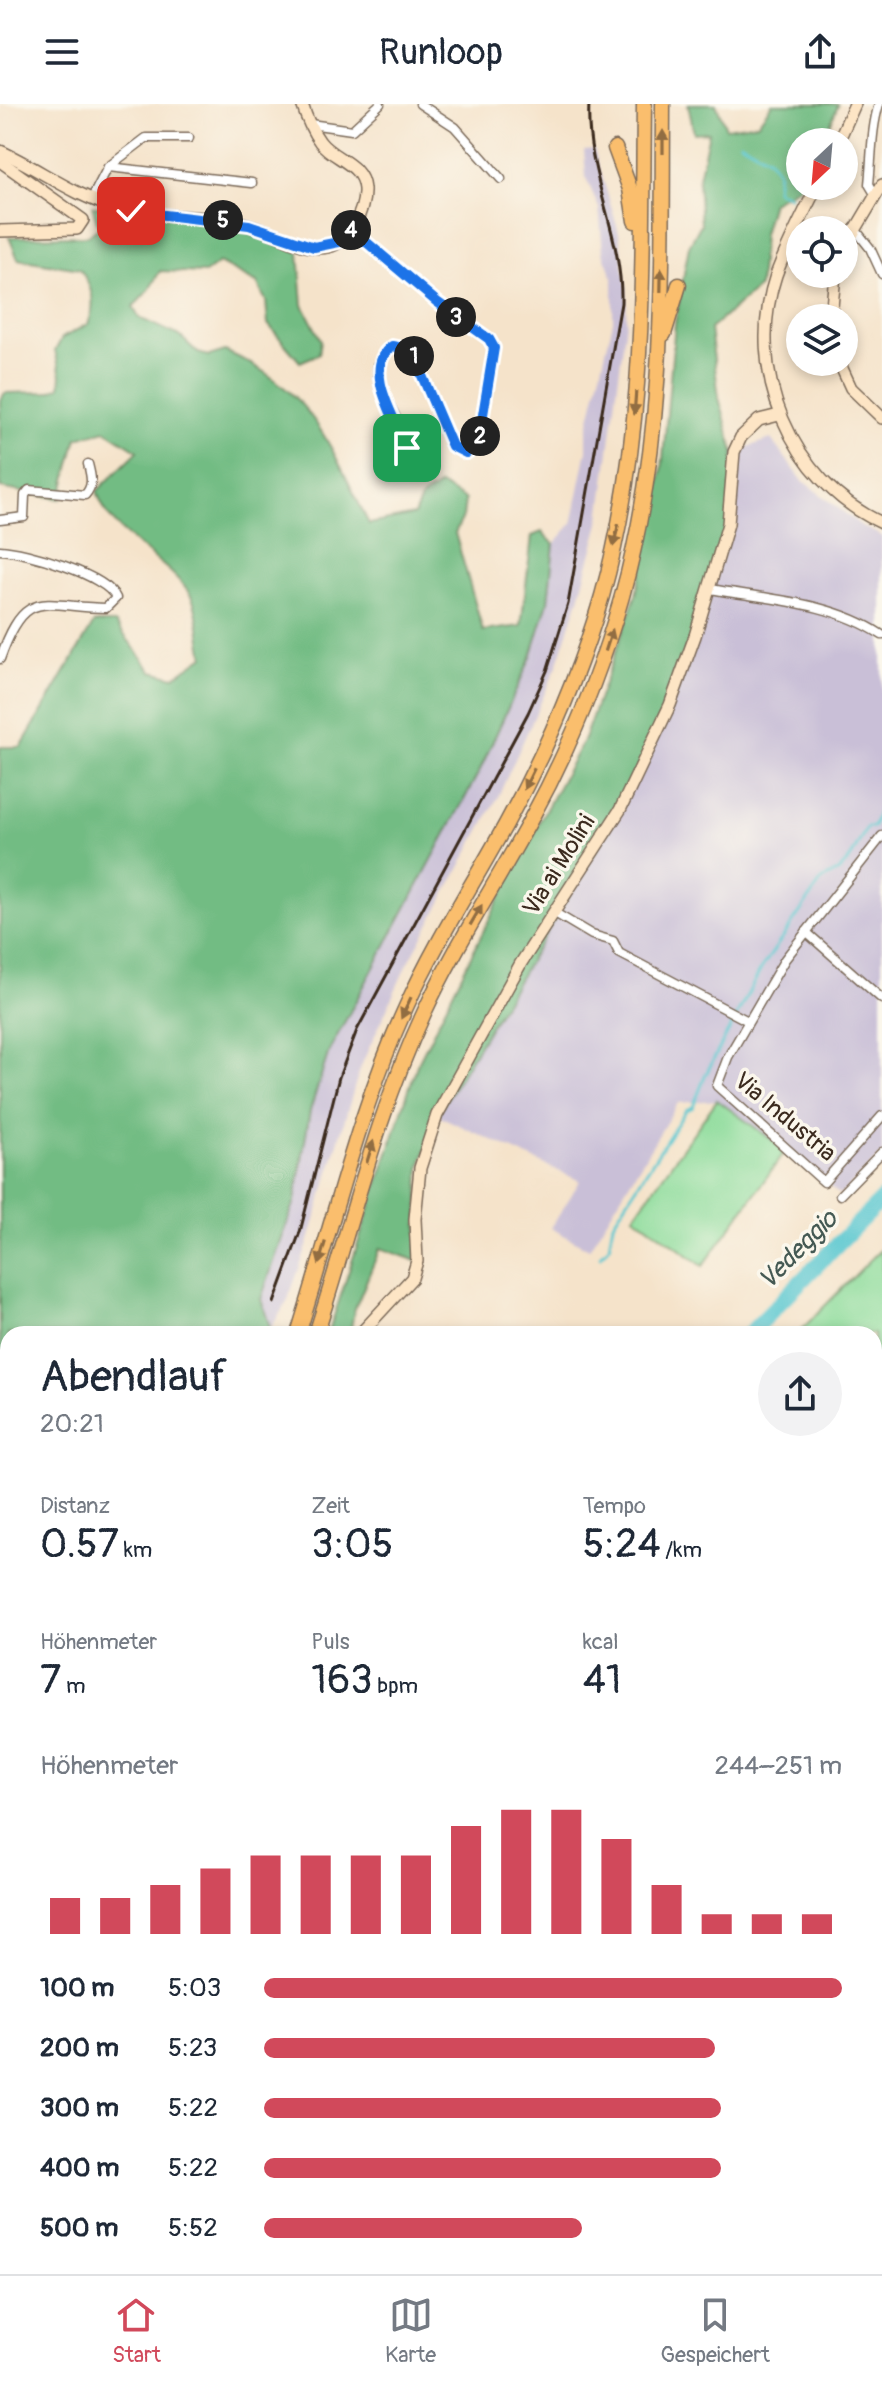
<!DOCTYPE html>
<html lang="de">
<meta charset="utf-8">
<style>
body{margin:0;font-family:Pangolin,sans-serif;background:#f2f2f3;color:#1f2937;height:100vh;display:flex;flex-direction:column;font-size:30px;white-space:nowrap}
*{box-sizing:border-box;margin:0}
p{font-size:26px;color:#747a83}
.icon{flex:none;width:44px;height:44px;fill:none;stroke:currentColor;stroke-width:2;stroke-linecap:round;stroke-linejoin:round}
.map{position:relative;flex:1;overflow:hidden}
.sheet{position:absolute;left:0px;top:1222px;width:882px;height:948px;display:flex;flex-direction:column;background:#fff;border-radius:24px 24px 0 0;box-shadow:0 4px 12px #0003}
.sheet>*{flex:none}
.needle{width:52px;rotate:206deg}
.fabs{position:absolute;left:786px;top:24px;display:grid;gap:16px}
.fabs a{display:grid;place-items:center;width:72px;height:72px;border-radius:50%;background:#fff;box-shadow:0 4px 12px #0003;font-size:40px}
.pin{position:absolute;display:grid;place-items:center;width:68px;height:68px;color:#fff;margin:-34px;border-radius:16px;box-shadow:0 4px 12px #0006}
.km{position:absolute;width:40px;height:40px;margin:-20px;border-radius:50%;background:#222;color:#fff;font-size:22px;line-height:40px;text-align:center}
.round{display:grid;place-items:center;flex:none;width:84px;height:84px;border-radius:42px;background:#f2f2f3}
.summary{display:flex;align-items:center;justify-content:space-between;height:136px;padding:0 40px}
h1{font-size:44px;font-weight:600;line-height:60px}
.figures{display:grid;grid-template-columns:repeat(3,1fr);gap:12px;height:136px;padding:8px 40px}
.figures div{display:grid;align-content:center}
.figures b{font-size:40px;font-weight:600}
.figures small{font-size:22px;font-weight:400}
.figures p{font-size:22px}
.chart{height:224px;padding:16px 40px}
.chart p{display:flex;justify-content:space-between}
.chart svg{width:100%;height:144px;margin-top:8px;stroke:#d1495b;stroke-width:6}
ul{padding:0 40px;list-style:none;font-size:26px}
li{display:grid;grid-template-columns:128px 96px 1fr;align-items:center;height:60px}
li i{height:20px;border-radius:10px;background:#d1495b}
header{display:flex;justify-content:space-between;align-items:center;height:104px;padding:0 40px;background:#fff;font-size:36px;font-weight:600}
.tab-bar{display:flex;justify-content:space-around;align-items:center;height:112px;border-top:2px solid #e0e1e3;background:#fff;font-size:22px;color:#747a83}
.tab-bar a{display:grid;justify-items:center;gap:4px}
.tab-bar .active{color:#d1495b}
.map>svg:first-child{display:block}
.built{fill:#e9d1ed}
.industrial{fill:#c9bfd7}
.green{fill:#8ddc9b;stroke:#64835c;stroke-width:2}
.forest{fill:#72bc83;stroke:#567350;stroke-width:2}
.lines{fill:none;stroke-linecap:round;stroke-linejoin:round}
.stream{stroke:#5ac7d0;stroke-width:3}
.river{stroke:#5ac7d0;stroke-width:16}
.taxiway{stroke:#988674;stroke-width:24}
.runway{stroke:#988674;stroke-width:62}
.street-casing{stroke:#7c6b5a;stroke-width:11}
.secondary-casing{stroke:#7c6b5a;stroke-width:14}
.highway-casing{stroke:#7c6b5a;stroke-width:17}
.street{stroke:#fff;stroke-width:8}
.secondary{stroke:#fde5c5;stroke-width:11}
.highway{stroke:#fabe6d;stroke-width:14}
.rail{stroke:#3b2a1e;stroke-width:3}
.oneway{fill:#916d42}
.route-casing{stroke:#fff;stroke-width:16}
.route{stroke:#1a73e8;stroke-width:10}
.labels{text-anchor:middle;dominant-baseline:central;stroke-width:7;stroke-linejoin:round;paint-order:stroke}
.street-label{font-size:24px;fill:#3b2a1e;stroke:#fbf7ec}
.water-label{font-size:26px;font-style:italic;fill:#445953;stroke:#fbf7ec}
</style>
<header><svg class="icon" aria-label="menu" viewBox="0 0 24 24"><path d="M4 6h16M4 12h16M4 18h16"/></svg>Runloop<svg class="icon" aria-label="share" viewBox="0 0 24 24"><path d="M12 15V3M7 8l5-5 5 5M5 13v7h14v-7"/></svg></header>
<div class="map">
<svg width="882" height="2170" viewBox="0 0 882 2170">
<rect width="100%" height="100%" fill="#fbf7ec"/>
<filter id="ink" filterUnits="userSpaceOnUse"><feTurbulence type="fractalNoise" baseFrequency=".0125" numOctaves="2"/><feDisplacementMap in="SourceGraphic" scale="16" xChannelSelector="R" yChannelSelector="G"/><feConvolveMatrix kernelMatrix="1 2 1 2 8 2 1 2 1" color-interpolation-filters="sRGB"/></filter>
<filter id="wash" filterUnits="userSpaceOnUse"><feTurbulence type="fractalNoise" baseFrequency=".006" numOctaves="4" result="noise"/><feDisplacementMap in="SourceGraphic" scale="32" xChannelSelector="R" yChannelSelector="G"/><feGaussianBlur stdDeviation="1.8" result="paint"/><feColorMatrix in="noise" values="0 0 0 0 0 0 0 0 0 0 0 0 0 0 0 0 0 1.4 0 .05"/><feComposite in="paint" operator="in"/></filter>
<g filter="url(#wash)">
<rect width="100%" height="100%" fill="#f5e3ca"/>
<g class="built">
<polygon points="874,1993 882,1994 882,2170 594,2170 590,2162 874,2162"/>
<polygon points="152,2162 572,2162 575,2170 144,2170"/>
</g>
<g class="industrial">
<polygon points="594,45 619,129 627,187 626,218 599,423 578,498 557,562 498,693 404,867 360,964 308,1140 287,1198 271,1224 261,1195 295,1097 310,1007 329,947 480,666 531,552 548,498 554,440 572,420 587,346 587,327 613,217 613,174 603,149 599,104 586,74 584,46"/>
<polygon points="771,335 803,377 863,423 882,432 882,1050 840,1091 786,1046 717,996 678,999 589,1145 551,1124 580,1077 437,1011 734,348"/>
<polygon points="0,1717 8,1729 8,1776 0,1787"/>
</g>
<g class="green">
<polygon points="717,996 786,1046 703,1162 634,1112"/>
<polygon points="882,1144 882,1282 874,1290 874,1230 797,1230"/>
<polygon points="882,1342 882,1459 874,1467 874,1350"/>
<polygon points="0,1635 8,1637 8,1709 0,1696"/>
<polygon points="882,2071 882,2125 881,2118 874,2118 874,2072"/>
<polygon points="85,2162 126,2162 119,2170 90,2170"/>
</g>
<g class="forest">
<polygon points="688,0 716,0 726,24 758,19 772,0 838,0 824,38 800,38 800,82 772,98 763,130 759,183 710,225 719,294 734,348 728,420 695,532 620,706 437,1011 420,1064 417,1157 380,1144 354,1207 350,1230 328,1230 417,961 520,753 584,635 636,491 662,366 675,219 689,142 701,120 698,78 709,28 694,29"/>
<path d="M92,102L219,119L299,148L303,201L321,236L319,250L300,258L268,220L266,197L257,179L219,159L205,169L160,167L149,186L133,203L139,214L180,232L198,249L209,252L225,247C314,286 328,339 369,420L414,411L422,393L440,381L465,396L463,413L455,429L483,527L521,522L532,432L542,428L554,440L548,498L531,553L480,666L329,947L310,1007L295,1097L261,1195L272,1230H8V1539L0,1544V643H21L94,519H115L152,567L174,573L204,552C200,537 198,502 191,492C166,452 109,433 97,387L138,347L105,326L77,334L61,395L0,384V296L5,289L49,288L60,283L61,271L55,247L62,234L88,220C97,198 92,184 80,165L18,155L9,133L87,132L99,124Z"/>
<polygon points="8,1554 8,1590 0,1594 0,1559"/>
</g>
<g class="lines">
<g class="stream">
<polyline points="740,38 768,54 778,67 776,86 789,92"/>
<polyline points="600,1152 609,1143 613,1119 686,1006 693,1003 706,970 761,865 822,776 839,767 850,755 867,723 873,723 882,698"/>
<polyline points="0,1626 8,1629"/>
<polyline points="0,1776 2,1776"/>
<polyline points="0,1886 8,1875"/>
<polyline points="874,1985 882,1986"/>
<polyline points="586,2162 589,2170"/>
</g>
<g class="river">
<polyline points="749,1230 882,1095"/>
<polyline points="0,1986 8,1978"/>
</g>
<polyline class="taxiway" points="874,1482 882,1474"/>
<polyline class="runway" points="874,1319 882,1311"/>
</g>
</g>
<g filter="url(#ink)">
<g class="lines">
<g class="street-casing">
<g id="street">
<polyline points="420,0 455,23 501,75"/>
<polyline points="310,20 352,26 380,0"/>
<polyline points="108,63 252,79"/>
<path d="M875,90L869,80C872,53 871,26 879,0"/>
<polyline points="92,94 108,63 146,34 189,34"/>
<polyline points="854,124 870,144 882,170"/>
<path d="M351,125L437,198L489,235L494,244L478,341L466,349L452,342L414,253L403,244L392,242C348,272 422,324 403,358"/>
<path d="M0,416L24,413L25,391L29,386L85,391C94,381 91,372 88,360"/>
<path d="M0,446C25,447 107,471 116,494L106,504C43,503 26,481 0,555"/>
<path d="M710,485C767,495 833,498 882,531"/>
<polyline points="882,732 785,855 728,953 717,982 824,1078 882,1012"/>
<polyline points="555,809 592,831 613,837 619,849 748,917"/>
<polyline points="806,828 882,895"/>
<polyline points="840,1091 882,1048"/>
<polyline points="0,1601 8,1596"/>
<polyline points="338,2162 347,2170"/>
<polyline points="144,2170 152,2162"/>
</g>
</g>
<g class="secondary-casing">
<g id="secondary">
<polyline points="838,38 855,0"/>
<path d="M0,47C38,64 74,92 114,103C155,115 204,110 247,120C271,126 303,148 328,143C350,138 365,106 364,85C362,59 334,56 320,38C312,27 306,13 302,0"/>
<polyline points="0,57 83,116 77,125 0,127"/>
<path d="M817,82C803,111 787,141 776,171C744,266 791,378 882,419"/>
<polyline points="844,145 882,81"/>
<polyline points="831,214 835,170"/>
<polyline points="839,258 851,284 882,314"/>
<polyline points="360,1230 412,1174 417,1157 415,1115 420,1064 437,1011 521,859 620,706 670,601 695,532 728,420 734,348 741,333 759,316 779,311"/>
<polyline points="0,2029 8,2021"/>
</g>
</g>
<g class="highway-casing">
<g id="highway">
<polyline points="615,44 630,85 635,117"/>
<polyline points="664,230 679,181"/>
<path d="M298,1230C333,1120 358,1008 406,903C435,839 473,780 506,720C546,647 579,571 602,492C647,332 642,164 644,0"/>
<path d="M316,1230C351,1122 376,1012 424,909C455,842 496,780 531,715C570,644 600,570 622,492C667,332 662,165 663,0"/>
<polyline points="0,1815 8,1803"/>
<polyline points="0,1843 8,1832"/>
</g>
</g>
<use href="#street" class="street"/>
<use href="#secondary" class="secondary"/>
<use href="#highway" class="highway"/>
<g class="rail">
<path d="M274,1199L300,1128L339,973L357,926L528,609L547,567L568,500L621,199C623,130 585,69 589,0"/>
<polyline points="0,1550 8,1546"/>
</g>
</g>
<defs><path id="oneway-solid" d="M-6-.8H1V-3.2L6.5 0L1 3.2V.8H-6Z" transform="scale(2)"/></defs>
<g class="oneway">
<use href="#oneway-solid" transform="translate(663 38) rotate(-90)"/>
<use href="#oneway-solid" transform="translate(661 176) rotate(-89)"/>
<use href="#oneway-solid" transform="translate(635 299) rotate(94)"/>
<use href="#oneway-solid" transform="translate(616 431) rotate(103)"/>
<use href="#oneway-solid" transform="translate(609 536) rotate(-72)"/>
<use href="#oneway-solid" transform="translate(529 675) rotate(116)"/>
<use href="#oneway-solid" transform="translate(476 811) rotate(-60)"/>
<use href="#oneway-solid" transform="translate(406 904) rotate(115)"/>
<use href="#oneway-solid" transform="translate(370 1048) rotate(-73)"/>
<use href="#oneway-solid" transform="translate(322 1149) rotate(106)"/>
</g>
</g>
<g class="lines" filter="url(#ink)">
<g class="route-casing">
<path id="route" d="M131,107L249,121L314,143L339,138L351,125L437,198L489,235L494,244L478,341L466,349L452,342L414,253L403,244L392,242C361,264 396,316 407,344"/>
</g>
<use href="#route" class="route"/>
</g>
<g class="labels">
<g class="street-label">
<text transform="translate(559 761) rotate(-58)">Via ai Molini</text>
<text transform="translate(785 1013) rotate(40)">Via Industria</text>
</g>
<g class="water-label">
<text transform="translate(798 1146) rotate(-45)">Vedeggio</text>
</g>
</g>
</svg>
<div class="fabs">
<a><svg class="needle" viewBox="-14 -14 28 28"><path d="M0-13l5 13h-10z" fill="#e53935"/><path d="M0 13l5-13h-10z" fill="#747a83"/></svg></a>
<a><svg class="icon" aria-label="locate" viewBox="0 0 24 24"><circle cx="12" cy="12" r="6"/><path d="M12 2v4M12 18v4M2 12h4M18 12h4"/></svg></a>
<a><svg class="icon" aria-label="layers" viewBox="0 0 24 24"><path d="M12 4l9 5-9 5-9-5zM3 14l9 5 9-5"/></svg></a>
</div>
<div class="pin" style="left:407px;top:344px;background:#1e9e55"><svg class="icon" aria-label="arrive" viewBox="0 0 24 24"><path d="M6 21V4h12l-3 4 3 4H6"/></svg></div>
<div class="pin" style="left:131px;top:107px;background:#d93025"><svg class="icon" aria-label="check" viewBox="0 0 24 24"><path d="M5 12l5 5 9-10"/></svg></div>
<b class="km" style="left:414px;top:252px">1</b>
<b class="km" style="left:480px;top:332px">2</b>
<b class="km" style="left:456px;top:213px">3</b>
<b class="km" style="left:351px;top:126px">4</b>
<b class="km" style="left:223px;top:116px">5</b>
<section class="sheet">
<div class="summary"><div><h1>Abendlauf</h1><p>20:21</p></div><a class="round"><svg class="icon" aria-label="share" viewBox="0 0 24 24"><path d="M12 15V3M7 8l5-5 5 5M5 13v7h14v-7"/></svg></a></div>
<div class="figures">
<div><p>Distanz</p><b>0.57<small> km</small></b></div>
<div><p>Zeit</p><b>3:05</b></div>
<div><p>Tempo</p><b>5:24<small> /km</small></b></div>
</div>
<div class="figures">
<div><p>Höhenmeter</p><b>7<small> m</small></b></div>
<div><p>Puls</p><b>163<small> bpm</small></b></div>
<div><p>kcal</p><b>41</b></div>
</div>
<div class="chart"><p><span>Höhenmeter</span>244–251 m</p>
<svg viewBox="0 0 160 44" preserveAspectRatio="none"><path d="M5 44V33M15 44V33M25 44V29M35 44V24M45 44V20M55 44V20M65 44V20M75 44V20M85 44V11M95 44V6M105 44V6M115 44V15M125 44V29M135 44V38M145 44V38M155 44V38"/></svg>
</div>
<ul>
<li><b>100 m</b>5:03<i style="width:100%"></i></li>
<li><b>200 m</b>5:23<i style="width:78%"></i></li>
<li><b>300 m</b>5:22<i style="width:79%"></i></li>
<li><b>400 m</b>5:22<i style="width:79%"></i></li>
<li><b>500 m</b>5:52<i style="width:55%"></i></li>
</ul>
</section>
</div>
<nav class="tab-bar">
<a class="active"><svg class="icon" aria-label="home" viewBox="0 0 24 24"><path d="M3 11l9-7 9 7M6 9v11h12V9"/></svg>Start</a>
<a><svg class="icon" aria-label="map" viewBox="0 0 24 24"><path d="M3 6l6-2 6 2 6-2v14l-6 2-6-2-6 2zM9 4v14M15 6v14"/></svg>Karte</a>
<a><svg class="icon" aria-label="saved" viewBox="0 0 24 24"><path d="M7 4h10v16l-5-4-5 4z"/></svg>Gespeichert</a>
</nav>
